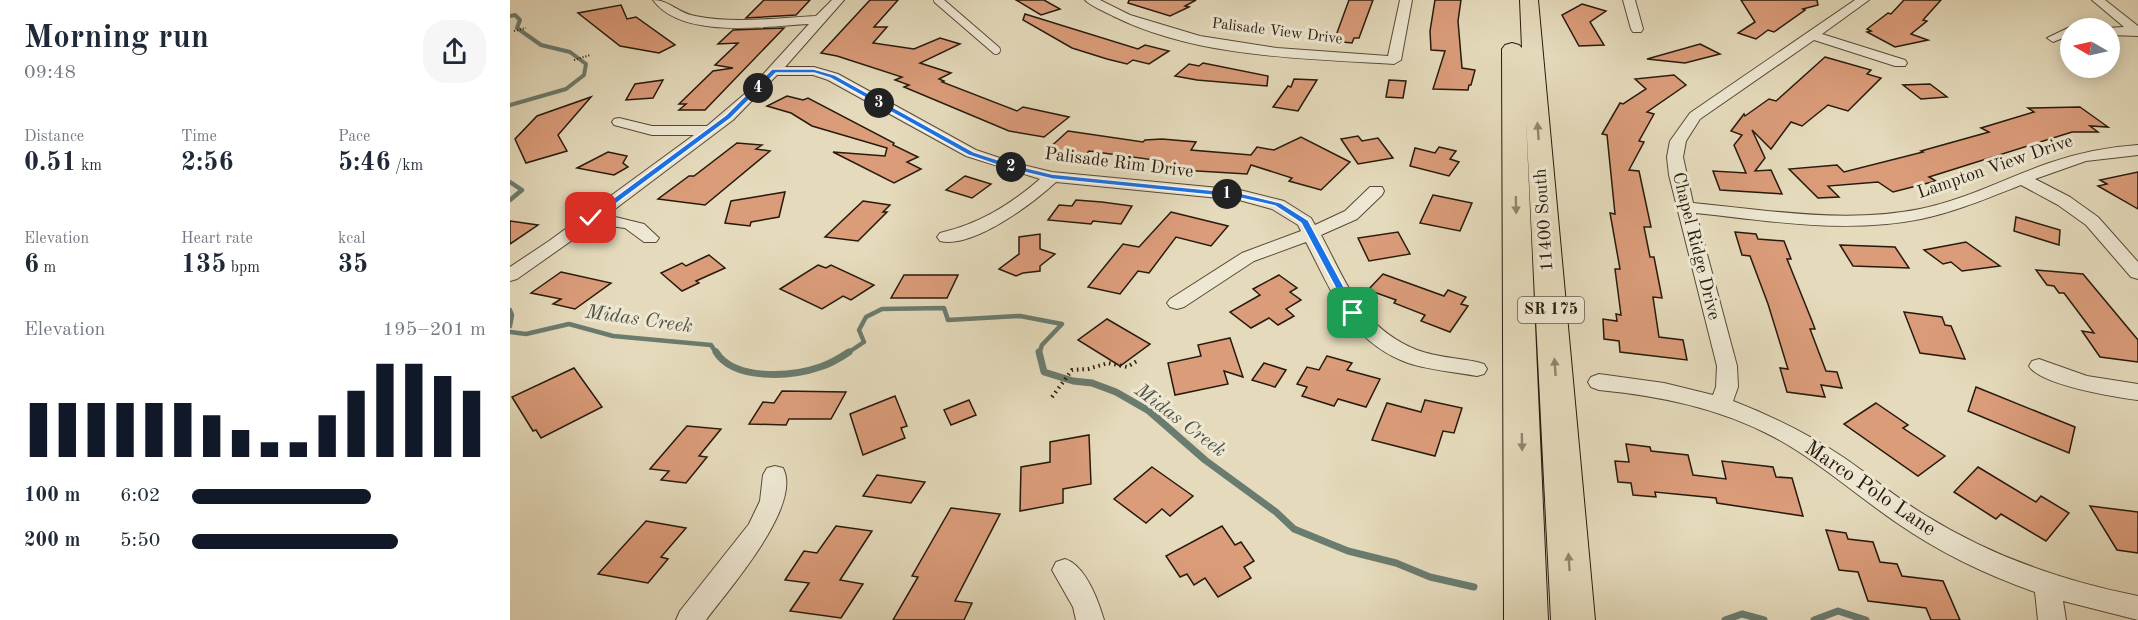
<!DOCTYPE html>
<meta charset="utf-8">
<style>
body{margin:0;font-family:"Old Standard TT",serif;background:#f6f6f7;color:#1f2937;height:100vh;display:flex;flex-direction:column;font-size:22px;white-space:nowrap}
*{box-sizing:border-box;margin:0}
p{font-size:20px;color:#747a83}
.icon{flex:none;width:33px;height:33px;fill:none;stroke:currentColor;stroke-width:2;stroke-linecap:round;stroke-linejoin:round}
.map{position:relative;flex:1;overflow:hidden}
.panel{display:flex;flex-direction:column;background:#fff;width:510px}
.panel>*{flex:none}
.needle{width:39px;rotate:279deg}
.tools{position:absolute;left:1550px;top:18px;display:grid;gap:12px}
.tools a{display:grid;place-items:center;width:60px;height:60px;border-radius:50%;background:#fff;box-shadow:0 3px 15px #0003;font-size:30px}
.pin{position:absolute;display:grid;place-items:center;width:51px;height:51px;color:#fff;margin:-26px;border-radius:12px;box-shadow:0 3px 9px #0006}
.km{position:absolute;width:30px;height:30px;margin:-15px;border-radius:50%;background:#222;color:#fff;font-size:16px;line-height:30px;text-align:center}
.round{display:grid;place-items:center;flex:none;width:63px;height:63px;border-radius:24px;background:#f6f6f7}
.headline{display:flex;align-items:center;justify-content:space-between;height:102px;padding:0 24px}
h1{font-size:33px;font-weight:700;line-height:45px}
.stats{display:grid;grid-template-columns:repeat(3,1fr);gap:9px;height:102px;padding:6px 24px}
.stats div{display:grid;align-content:center}
.stats b{font-size:26px;font-weight:700}
.stats small{font-size:16px;font-weight:400}
.stats p{font-size:16px}
.chart{height:168px;padding:12px 24px}
.chart p{display:flex;justify-content:space-between}
.chart svg{width:100%;height:108px;margin-top:6px;stroke:#111827;stroke-width:6}
ul{padding:0 24px;list-style:none;font-size:20px}
li{display:grid;grid-template-columns:96px 72px 1fr;align-items:center;height:45px}
li i{height:15px;border-radius:8px;background:#111827}
main{display:flex;flex:1;min-height:0}
.map>svg:first-child{display:block}
.lines{fill:none;stroke-linecap:round;stroke-linejoin:round}
.stream-far2{stroke:#6a7b6f;stroke-width:4}
.stream-far1{stroke:#6a7b6f;stroke-width:4.5}
.stream{stroke:#6a7b6f;stroke-width:7}
.building{fill:#db9c7a;stroke:#271a0c;stroke-width:1.5}
.service-casing{stroke:#564a38;stroke-width:10}
.minor-casing{stroke:#564a38;stroke-width:2}
.primary-casing{stroke:#271a0c;stroke-width:2}
.path-far1{stroke:#271a0c;stroke-width:2;stroke-dasharray:1 2;stroke-linecap:butt}
.path{stroke:#271a0c;stroke-width:4;stroke-dasharray:1.5 4;stroke-linecap:butt}
.service{stroke:#eee8d3;stroke-width:8}
.minor{fill:#eee8d3;fill-rule:evenodd}
.primary{fill:#e5dbbc;fill-rule:evenodd}
.oneway{fill:#90846d}
.route{fill:#1a73e8;stroke:#fff;stroke-width:1.5}
.labels{text-anchor:middle;dominant-baseline:central;stroke-width:6;stroke-linejoin:round;paint-order:stroke}
.far-street-label{font-size:15px;fill:#271a0c;stroke:#eee8d3}
.shield{fill:#eee8d3;stroke:#635848;stroke-width:1.5}
.shield-label{font-size:16px;font-weight:bold;fill:#271a0c}
.street-label{font-size:18px;fill:#271a0c;stroke:#eee8d3}
.water-label{font-size:20px;font-style:italic;fill:#4e5246;stroke:#eee8d3}
.near-street-label{font-size:21px;fill:#271a0c;stroke:#eee8d3}
</style>
<main>
<section class="panel">
<div class="headline"><div><h1>Morning run</h1><p>09:48</p></div><a class="round"><svg class="icon" aria-label="share" viewBox="0 0 24 24"><path d="M12 15V3M7 8l5-5 5 5M5 13v7h14v-7"/></svg></a></div>
<div class="stats">
<div><p>Distance</p><b>0.51<small> km</small></b></div>
<div><p>Time</p><b>2:56</b></div>
<div><p>Pace</p><b>5:46<small> /km</small></b></div>
</div>
<div class="stats">
<div><p>Elevation</p><b>6<small> m</small></b></div>
<div><p>Heart rate</p><b>135<small> bpm</small></b></div>
<div><p>kcal</p><b>35</b></div>
</div>
<div class="chart"><p><span>Elevation</span>195–201 m</p>
<svg viewBox="0 0 160 44" preserveAspectRatio="none"><path d="M5 44V22M15 44V22M25 44V22M35 44V22M45 44V22M55 44V22M65 44V27M75 44V33M85 44V38M95 44V38M105 44V27M115 44V17M125 44V6M135 44V6M145 44V11M155 44V17"/></svg>
</div>
<ul>
<li><b>100 m</b>6:02<i style="width:61%"></i></li>
<li><b>200 m</b>5:50<i style="width:70%"></i></li>
</ul>
</section>
<div class="map">
<svg width="1628" height="620" viewBox="0 0 1628 620">
<rect width="100%" height="100%" fill="#e5dbbc"/>
<filter id="stains"><feTurbulence type="fractalNoise" baseFrequency=".00333" numOctaves="4"/><feColorMatrix values="0 0 0 0 .2 0 0 0 0 .09 0 0 0 0 .02 0 0 0 .5 -.17"/></filter>
<radialGradient id="worn" r=".72"><stop offset=".6" stop-color="#630" stop-opacity="0"/><stop offset="1" stop-color="#630" stop-opacity=".3"/></radialGradient>
<g class="lines">
<polyline class="stream-far2" points="0,16 5,15 10,20 7,28 31,45 60,52 76,64 74,75 56,89 0,105"/>
<g class="stream-far1">
<polyline points="0,182 12,190 0,200"/>
<polyline points="0,310 2,315 0,326"/>
<polyline points="0,332 16,334 59,324 103,336 201,345 207,354"/>
<polyline points="336,354 354,342 349,330 356,317 372,309 434,308 438,320 510,316 552,324 532,345 529,354"/>
</g>
<g class="stream">
<path d="M206,352C224,381 281,377 310,367C320,364 330,358 339,352"/>
<polyline points="529,352 534,372 563,381 582,383 606,392 639,411 695,460 766,512 784,529 838,551 886,563 920,577 964,587"/>
<polyline points="1215,620 1232,614 1254,620"/>
<polyline points="1304,620 1328,611 1356,620"/>
</g>
</g>
<g class="building">
<polygon points="254,0 300,0 286,15 236,18"/>
<polygon points="360,0 388,0 364,27 377,27 363,43 404,49 430,38 450,44 410,63 441,73 429,79 434,81 432,82 507,111 513,107 559,117 534,137 499,131 394,87 399,85 385,80 392,77 327,56 311,53"/>
<polygon points="506,0 534,0 550,9 531,15"/>
<polygon points="619,0 686,0 675,6 679,7 660,16 618,3"/>
<polygon points="839,0 863,0 849,38 844,38 842,43 824,41"/>
<polygon points="925,0 951,0 948,21 952,68 965,70 961,85 959,85 958,90 923,89 935,51 921,50 920,31"/>
<polygon points="1231,0 1307,0 1308,5 1293,9 1295,10 1264,32 1258,30 1246,39 1228,33 1245,22"/>
<polygon points="1394,0 1431,0 1413,20 1417,21 1401,34 1418,40 1385,47 1357,32 1361,31 1357,29 1378,13 1381,14"/>
<polygon points="1072,4 1096,11 1080,22 1094,45 1069,46 1052,15"/>
<polygon points="111,5 117,19 126,17 165,45 149,53 110,46 68,13"/>
<polygon points="515,14 628,49 635,45 659,51 639,64 623,60 617,64 597,59 562,48 513,20"/>
<polygon points="274,28 195,110 169,110 176,104 169,104 203,71 223,68 205,65 228,43 208,44 223,30"/>
<polygon points="1190,44 1210,54 1175,63 1137,59"/>
<polygon points="1315,57 1361,70 1357,74 1371,78 1338,111 1318,105 1292,126 1281,122 1261,149 1242,130 1255,158 1245,171 1261,170 1272,194 1210,190 1203,171 1236,173 1224,145 1232,135 1221,131 1234,114 1235,116 1259,99 1266,101"/>
<polygon points="693,63 758,76 757,86 687,80 665,76 679,64 689,66"/>
<polygon points="1164,75 1176,85 1137,112 1144,114 1129,141 1134,142 1119,170 1129,171 1141,227 1134,227 1140,257 1144,257 1152,298 1143,297 1149,337 1173,340 1177,360 1110,352 1109,341 1094,339 1093,319 1107,321 1106,314 1111,315 1105,269 1110,269 1100,213 1105,214 1097,135 1092,134 1110,103 1113,104 1136,89 1125,79"/>
<polygon points="784,79 807,80 788,111 763,107 778,86 781,87"/>
<polygon points="153,80 143,98 116,100 125,84"/>
<polygon points="879,80 896,81 893,98 876,97"/>
<polygon points="1420,84 1437,97 1411,99 1393,85"/>
<polygon points="277,96 293,100 298,98 384,143 383,145 408,157 397,162 411,169 384,183 323,152 375,156 377,148 302,126 281,113 257,106"/>
<polygon points="81,97 48,135 57,151 16,163 5,139 27,116"/>
<polygon points="1570,107 1598,127 1580,126 1588,132 1562,132 1419,177 1426,181 1383,192 1368,182 1318,186 1329,197 1308,198 1279,169 1327,165 1334,172 1413,152 1411,151 1479,132 1471,128 1524,112 1518,108"/>
<polygon points="558,131 633,142 635,140 652,139 686,142 681,150 741,155 747,147 764,150 791,137 840,162 811,190 779,181 782,178 741,165 737,174 671,170 648,168 652,161 579,151 573,157 537,150"/>
<polygon points="848,136 852,141 868,138 883,158 848,164 831,139"/>
<polygon points="227,143 252,145 246,149 260,151 195,205 148,199 179,176 184,176"/>
<polygon points="929,147 946,151 940,159 949,162 939,176 900,166 905,148 925,153"/>
<polygon points="98,152 117,156 113,163 118,167 104,175 67,168"/>
<polygon points="1628,172 1628,209 1588,186 1597,184 1590,180"/>
<polygon points="455,176 481,184 462,198 436,190"/>
<polygon points="275,192 269,217 241,222 240,226 215,223 221,201"/>
<polygon points="923,195 962,203 950,231 910,223"/>
<polygon points="566,200 592,202 622,206 611,224 583,221 581,224 538,220 549,205 562,206"/>
<polygon points="353,201 380,205 373,212 377,212 348,241 315,237"/>
<polygon points="661,212 718,226 701,246 666,237 639,273 628,271 610,294 578,287 613,244 629,247"/>
<polygon points="1506,217 1550,230 1549,245 1504,231"/>
<polygon points="0,221 28,225 0,244"/>
<polygon points="888,232 900,254 859,261 848,238"/>
<polygon points="1225,232 1246,234 1248,239 1274,241 1281,259 1277,259 1302,321 1305,329 1300,329 1316,371 1327,372 1332,388 1311,385 1315,397 1277,392 1270,368 1278,369 1258,304 1240,256 1232,255"/>
<polygon points="530,234 530,249 545,254 530,266 530,271 513,273 506,276 489,269 509,254 509,237"/>
<polygon points="1456,242 1490,266 1452,271 1441,262 1433,264 1414,250"/>
<polygon points="1330,245 1385,247 1399,268 1343,266"/>
<polygon points="199,255 215,268 186,281 189,283 172,291 151,273 172,263 176,266"/>
<polygon points="308,265 316,268 321,265 364,285 341,300 333,296 312,309 270,289"/>
<polygon points="1526,270 1573,274 1628,340 1628,362 1590,357 1572,331 1584,333 1554,293 1549,293 1544,286 1537,285"/>
<polygon points="51,272 101,283 65,309 43,304 51,299 21,293"/>
<polygon points="873,274 934,296 938,290 956,297 951,304 958,306 940,332 911,321 915,315 884,303 886,300 858,290"/>
<polygon points="394,275 448,275 437,298 381,298"/>
<polygon points="769,275 787,288 780,292 791,300 776,309 784,316 768,325 759,318 741,328 720,312 750,295 743,289"/>
<polygon points="1394,312 1432,317 1435,325 1441,326 1455,359 1410,353"/>
<polygon points="597,319 640,344 610,366 568,340"/>
<polygon points="720,338 733,377 714,371 718,384 665,395 658,363 691,356 688,345"/>
<polygon points="817,356 842,363 837,370 870,379 856,407 828,399 824,406 792,396 797,387 787,384 797,367 809,370"/>
<polygon points="754,363 776,370 765,387 742,380"/>
<polygon points="64,368 92,407 31,438 26,430 23,431 2,397"/>
<polygon points="1466,387 1565,427 1559,453 1458,411"/>
<polygon points="272,391 336,392 321,419 279,419 276,425 239,424 253,402 264,403"/>
<polygon points="385,396 397,426 391,428 395,438 353,455 340,414"/>
<polygon points="459,400 466,415 441,425 434,410"/>
<polygon points="915,400 952,408 944,433 933,431 925,456 862,440 877,403 911,412"/>
<polygon points="1366,403 1398,425 1393,428 1435,456 1408,476 1334,424"/>
<polygon points="177,426 211,429 189,456 197,457 176,483 151,480 159,471 140,469"/>
<polygon points="579,435 581,484 553,489 553,503 510,511 511,467 540,462 540,442"/>
<polygon points="1116,444 1140,447 1141,451 1178,455 1183,475 1216,479 1212,461 1263,467 1266,477 1282,478 1293,516 1207,503 1206,498 1145,492 1146,497 1123,495 1121,483 1108,482 1105,461 1119,462"/>
<polygon points="642,467 683,496 660,516 652,509 636,523 604,499"/>
<polygon points="1468,467 1526,502 1531,496 1559,513 1536,541 1491,514 1486,519 1444,492"/>
<polygon points="367,475 415,482 401,503 353,496"/>
<polygon points="1580,506 1628,512 1628,553 1607,550"/>
<polygon points="441,508 490,514 445,601 462,603 454,620 383,620 408,577 402,576"/>
<polygon points="136,521 176,528 151,557 158,559 138,583 88,574"/>
<polygon points="326,526 362,531 330,580 353,584 331,618 280,611 299,583 275,580 294,551 307,553"/>
<polygon points="712,526 725,545 731,542 744,561 734,567 741,578 708,597 695,578 684,585 677,574 670,577 656,556"/>
<polygon points="1316,530 1336,533 1338,539 1363,542 1370,562 1387,564 1392,576 1433,581 1450,620 1421,620 1416,608 1358,601 1348,572 1329,570"/>
</g>
<g class="lines">
<g class="service-casing">
<polyline id="service" points="428,0 486,50"/>
</g>
<g class="minor-casing">
<g id="minor">
<path d="M143,0C159,0 168,13 185,16C225,24 266,18 306,16L322,0H334L275,67H304L328,74L466,150L505,163L542,172L730,190L774,201L801,218L805,225L835,211L860,187H872L874,191L872,195L847,219L811,235C837,284 852,328 907,350C925,357 948,358 967,362L974,364L977,369L974,374L967,376C945,372 920,370 898,363C840,342 822,292 796,242L744,261L674,307L667,309L660,307L657,303L660,299L732,253L791,231L788,225L762,209L729,200L546,182C522,204 463,249 430,241L427,237L430,233C469,224 500,205 530,179L456,156L318,80L303,75H267L223,120L97,215L134,224L149,238L146,242H134L115,228L85,224L7,279L0,281V267L39,241L184,135H142L104,125L102,122L104,119L109,118L142,126H197L237,92L299,24C256,26 172,40 143,0Z"/>
<path d="M575,0H590L620,15L690,36L767,48L878,56L890,0H902L891,60L884,64C791,58 688,58 603,16C594,11 582,7 575,0Z"/>
<polygon points="1113,0 1125,0 1133,29 1131,32 1123,32 1121,29"/>
<path d="M1345,0H1359L1312,34L1395,60L1397,63L1395,66H1385L1304,40L1190,119L1176,141L1173,157L1183,203C1257,210 1335,224 1410,209C1455,200 1496,178 1539,163C1568,153 1597,147 1628,145V155L1576,161L1525,179L1560,197L1588,217L1628,262V279L1621,277L1576,225L1548,205L1511,185C1478,198 1445,212 1411,219C1336,234 1260,221 1186,213L1227,366L1228,387L1223,401C1262,416 1298,434 1333,457C1361,476 1386,498 1415,515C1481,556 1552,581 1628,596V620L1553,601L1556,620H1528L1525,592C1476,575 1429,552 1387,523C1345,494 1308,461 1264,437C1209,408 1150,396 1089,390L1081,387L1078,382L1081,377L1089,374L1154,383L1203,395L1206,387L1207,366L1159,175L1157,157L1160,141L1180,113Z"/>
<polygon points="1582,0 1595,0 1628,26 1628,36 1599,35 1599,28 1595,28 1614,27"/>
<polygon points="1560,27 1565,28 1560,28 1560,35 1543,42 1537,38"/>
<path d="M1529,359L1577,376L1628,384V400C1605,397 1530,385 1519,366L1522,361Z"/>
<path d="M265,466L273,468C293,506 218,590 196,620H166L170,611L239,524L250,501L253,475L257,468Z"/>
<path d="M555,559C576,566 588,600 594,620H566L563,607L542,570L546,562Z"/>
</g>
</g>
<g class="primary-casing">
<polygon id="primary" points="1010,0 1028,0 1085,620 1041,620 1016,119 1038,620 994,620 992,49 995,45 1002,43 1009,45 1012,48"/>
</g>
<g class="path-far1">
<polyline points="4,31 16,28"/>
<polyline points="64,60 80,55"/>
</g>
<polyline class="path" points="542,397 562,370 578,369 598,363 617,367 627,361"/>
<use href="#service" class="service"/>
<use href="#minor" class="minor"/>
<use href="#primary" class="primary"/>
</g>
<defs><path id="oneway-solid" d="M-6-.8H1V-3.2L6.5 0L1 3.2V.8H-6Z" transform="scale(1.5)"/></defs>
<g class="oneway">
<use href="#oneway-solid" transform="translate(1028 131) rotate(-94)"/>
<use href="#oneway-solid" transform="translate(1006 205) rotate(89)"/>
<use href="#oneway-solid" transform="translate(1045 367) rotate(-94)"/>
<use href="#oneway-solid" transform="translate(1012 442) rotate(89)"/>
<use href="#oneway-solid" transform="translate(1059 562) rotate(-94)"/>
</g>
<polygon class="route" points="262,69 304,69 325,75 464,152 501,164 542,174 730,193 771,203 798,220 848,313 847,315 840,315 791,223 765,206 730,198 542,179 496,168 458,155 320,78 304,73 266,73 221,118 84,220 78,220 78,217 216,115"/>
<g class="labels">
<g class="far-street-label">
<text transform="translate(767 32) rotate(7)">Palisade View Drive</text>
</g>
<rect class="shield" x="1008" y="297" width="66" height="26" rx="4.5"/>
<g class="shield-label">
<text x="1041" y="310">SR 175</text>
</g>
<g class="street-label">
<text transform="translate(609 163) rotate(7)">Palisade Rim Drive</text>
<text transform="translate(1485 167) rotate(-19)">Lampton View Drive</text>
<text transform="translate(1034 220) rotate(-94)">11400 South</text>
<text transform="translate(1186 246) rotate(76)">Chapel Ridge Drive</text>
</g>
<g class="water-label">
<text transform="translate(129 320) rotate(8)">Midas Creek</text>
<text transform="translate(670 421) rotate(37)">Midas Creek</text>
</g>
<g class="near-street-label">
<text transform="translate(1360 489) rotate(34)">Marco Polo Lane</text>
</g>
</g>
<rect width="100%" height="100%" filter="url(#stains)"/>
<rect width="100%" height="100%" fill="url(#worn)"/>
</svg>
<div class="tools">
<a><svg class="needle" viewBox="-14 -14 28 28"><path d="M0-13l5 13h-10z" fill="#e53935"/><path d="M0 13l5-13h-10z" fill="#747a83"/></svg></a>
</div>
<div class="pin" style="left:843px;top:313px;background:#1e9e55"><svg class="icon" aria-label="arrive" viewBox="0 0 24 24"><path d="M6 21V4h12l-3 4 3 4H6"/></svg></div>
<div class="pin" style="left:81px;top:218px;background:#d93025"><svg class="icon" aria-label="check" viewBox="0 0 24 24"><path d="M5 12l5 5 9-10"/></svg></div>
<b class="km" style="left:717px;top:194px">1</b>
<b class="km" style="left:501px;top:167px">2</b>
<b class="km" style="left:369px;top:103px">3</b>
<b class="km" style="left:248px;top:88px">4</b>
</div>
</main>
